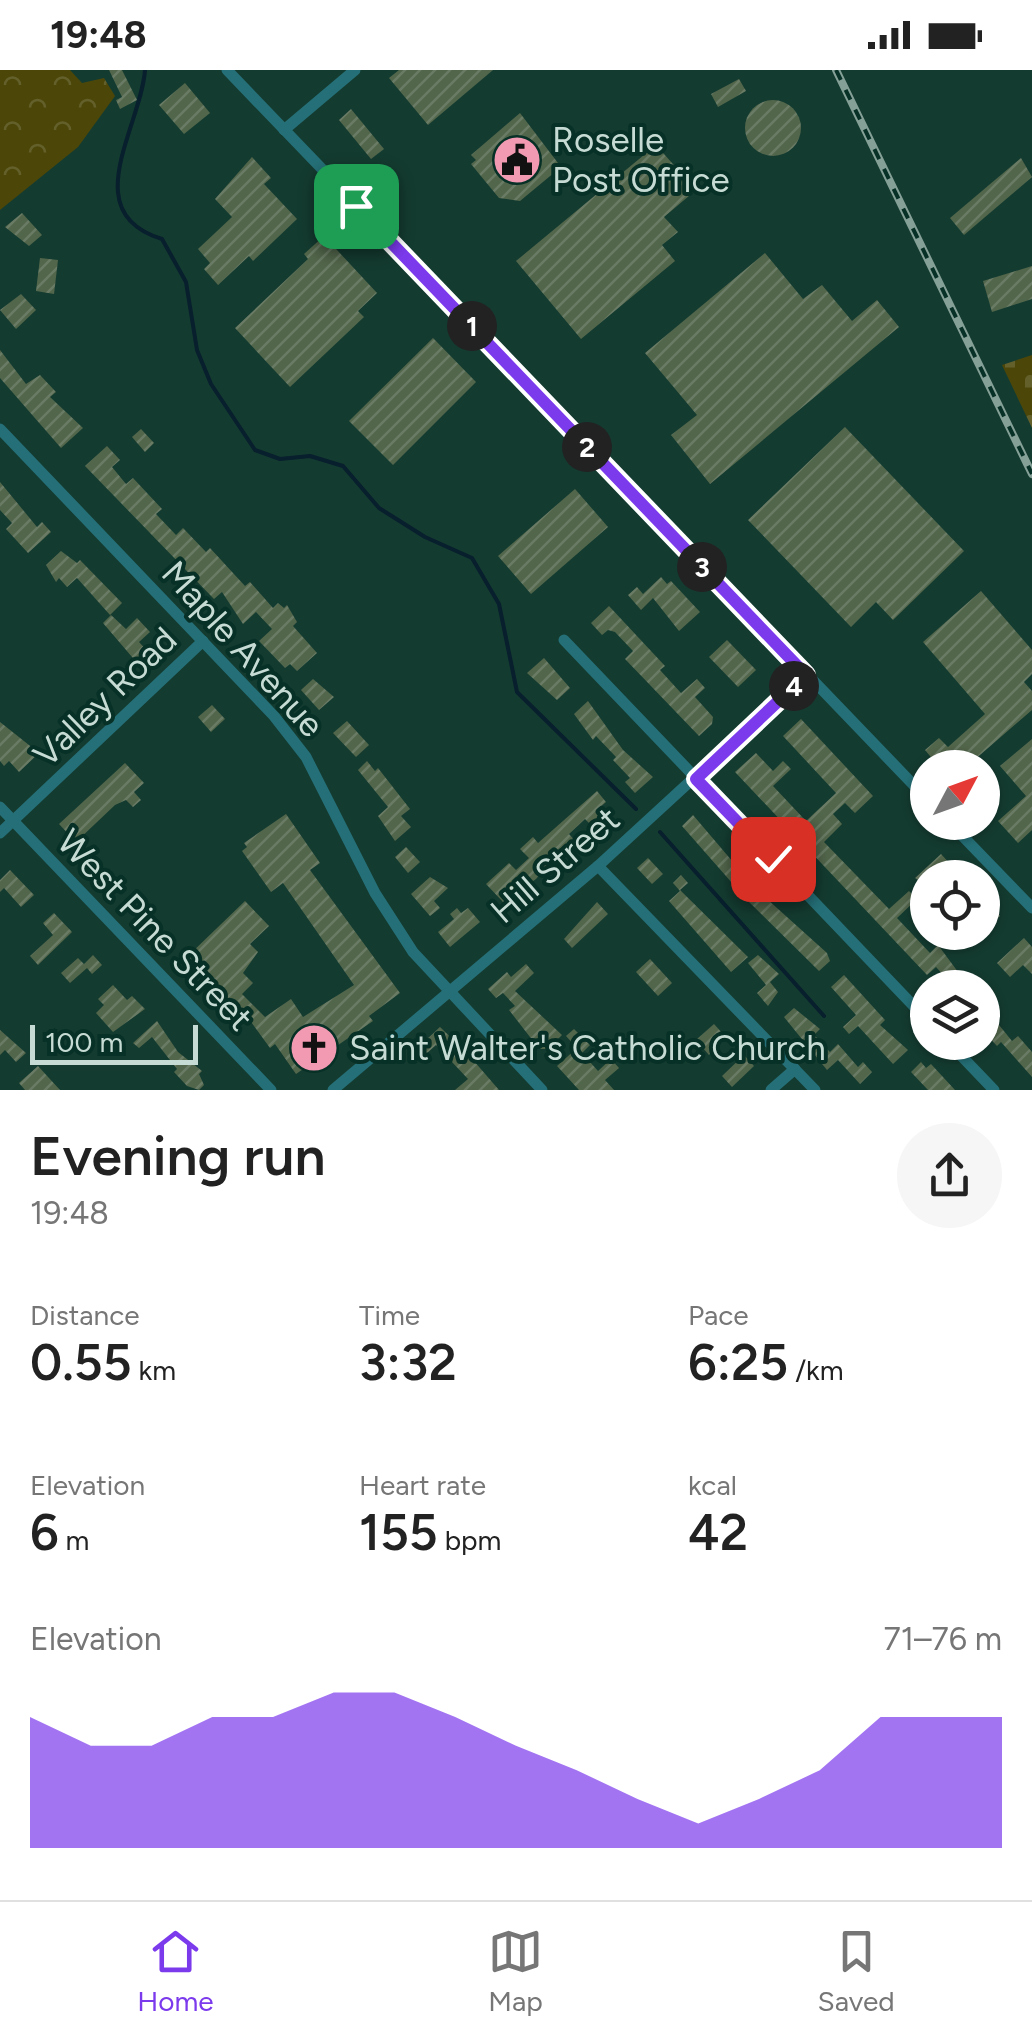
<!DOCTYPE html>
<meta charset="utf-8">
<style>
body{margin:0;font-family:Figtree,sans-serif;background:#f6f6f6;color:#222;height:100vh;display:flex;flex-direction:column;font-size:38px;white-space:nowrap}
*{box-sizing:border-box;margin:0}
p{font-size:32px;color:#767676}
.icon{flex:none;width:55px;height:55px;fill:none;stroke:currentColor;stroke-width:2;stroke-linecap:round;stroke-linejoin:round}
.map{position:relative;height:1020px;overflow:hidden}
.details{display:flex;flex-direction:column;background:#fff;flex:1}
.details>*{flex:none}
.needle{width:65px;rotate:49deg}
.buttons{position:absolute;left:910px;top:680px;display:grid;gap:20px}
.buttons a{display:grid;place-items:center;width:90px;height:90px;border-radius:50%;background:#fff;box-shadow:0 2px 8px #0004;font-size:50px}
.scale{position:absolute;left:30px;bottom:25px;width:168px;box-sizing:border-box;padding-left:10px;border:5px solid #c6dbd3;border-top:0;font-size:28px;line-height:35px;white-space:nowrap;color:#c6dbd3;-webkit-text-stroke:8px #073026;paint-order:stroke}
.pin{position:absolute;display:grid;place-items:center;width:85px;height:85px;color:#fff;margin:-42px;border-radius:20px;box-shadow:0 5px 15px #0006}
.km{position:absolute;width:50px;height:50px;margin:-25px;border-radius:50%;background:#222;color:#fff;font-size:28px;line-height:50px;text-align:center}
.round{display:grid;place-items:center;flex:none;width:105px;height:105px;border-radius:52px;background:#f6f6f6}
.overview{display:flex;align-items:center;justify-content:space-between;height:170px;padding:0 30px}
h1{font-size:55px;font-weight:600;line-height:75px}
.stats{display:grid;grid-template-columns:repeat(3,1fr);gap:15px;height:170px;padding:10px 30px}
.stats div{display:grid;align-content:center}
.stats b{font-size:50px;font-weight:600}
.stats small{font-size:28px;font-weight:400}
.stats p{font-size:28px}
.chart{height:280px;padding:20px 30px}
.chart p{display:flex;justify-content:space-between}
.chart svg{width:100%;height:180px;margin-top:10px;fill:#7c3aed;opacity:.7}
.status{display:flex;justify-content:space-between;align-items:center;height:70px;padding:0 50px;background:#fff;direction:ltr}
.status svg{height:28px;fill:currentColor}
.tab-bar{display:flex;justify-content:space-around;align-items:center;height:140px;border-top:2px solid #e0e0e0;background:#fff;font-size:28px;color:#767676}
.tab-bar a{display:grid;justify-items:center;gap:5px}
.tab-bar .current{color:#7c3aed}
.map>svg:first-child{display:block}
.forest{fill:url(#forest-crowns)}
.cemetery{fill:url(#cemetery-stones)}
.lines{fill:none;stroke-linecap:round;stroke-linejoin:round}
.stream{stroke:#081f2d;stroke-width:4}
.building{fill:url(#building-hatch)}
.minor{stroke:#257078;stroke-width:11}
.rail-casing{stroke:#85a097;stroke-width:8}
.rail{stroke:#073026;stroke-width:4;stroke-dasharray:11;stroke-linecap:butt}
.route-casing{stroke:#fff;stroke-width:20}
.route{stroke:#7c3aed;stroke-width:12}
.labels{text-anchor:middle;dominant-baseline:central;stroke-width:8;stroke-linejoin:round;paint-order:stroke}
.poi-label{font-size:35px;fill:#c6dbd3;stroke:#073026;text-anchor:start}
.street-label{font-size:35px;fill:#c6dbd3;stroke:#073026}
</style>
<div class="status"><b>19:48</b><svg viewBox="0 0 49 12"><path d="M0 12V9h3v3zM5 12V6h3v6zM10 12V3h3v9zM15 12V0h3v12zM26 1h20v11H26zM47 4h2v5h-2z"/></svg></div>
<div class="map">
<svg width="1032" height="1020" viewBox="0 0 1032 1020">
<defs>
<pattern id="forest-crowns" width="20" height="18" patternUnits="userSpaceOnUse" patternTransform="scale(2.5)"><rect width="20" height="18" fill="#4c4608"/><path d="M2 6a3 3 0 1 1 6 0M12 15a3 3 0 1 1 6 0" fill="none" stroke="#64602b"/></pattern>
<pattern id="cemetery-stones" width="16" height="16" patternUnits="userSpaceOnUse" patternTransform="scale(2.5)"><rect width="16" height="16" fill="#4c4608"/><path d="M2 7V4a2 2 0 0 1 4 0v3zM10 15v-3a2 2 0 0 1 4 0v3z" fill="#64602b"/></pattern>
<pattern id="building-hatch" width="6" height="6" patternUnits="userSpaceOnUse" patternTransform="scale(2.5)"><rect width="6" height="6" fill="#52664b"/><path d="M-1 1l2-2M0 6l6-6M5 7l2-2" fill="none" stroke="#697b64"/></pattern>
</defs>
<rect width="100%" height="100%" fill="#143b30"/>
<polygon class="forest" points="0,0 70,0 82,13 104,8 115,26 78,77 0,140"/>
<polygon class="cemetery" points="1032,285 1032,358 1002,295"/>
<g class="lines">
<g class="stream">
<path d="M145,0C141,57 76,143 162,169L186,212L197,280L211,314L255,380L280,389L310,386L343,396L379,438L425,467L472,488L499,534L517,622L636,739"/>
<polyline points="660,762 824,946"/>
</g>
</g>
<g class="building">
<polygon points="109,0 122,0 137,30 120,39 116,30 122,27"/>
<polygon points="399,0 493,0 428,55 389,8"/>
<polygon points="739,9 746,21 718,37 711,24"/>
<polygon points="185,13 210,43 184,64 159,35"/>
<circle cx="773" cy="58" r="28"/>
<polygon points="351,39 384,79 371,89 339,50"/>
<polygon points="520,43 561,97 520,131 499,128 471,94 476,90 471,85"/>
<polygon points="656,75 696,120 664,147 678,162 662,175 675,191 581,269 516,191"/>
<polygon points="252,87 271,108 264,114 297,149 253,191 249,186 218,215 204,199 210,193 198,179 232,147 215,129"/>
<polygon points="1021,88 1032,107 964,165 950,148"/>
<polygon points="22,143 42,165 29,176 5,157"/>
<polygon points="324,166 377,223 358,241 364,247 290,317 235,258 308,189 304,184"/>
<polygon points="765,183 803,229 822,215 852,251 877,230 899,257 710,414 671,365 697,345 645,283"/>
<polygon points="40,188 58,190 54,224 36,221"/>
<polygon points="1032,196 1032,229 992,242 983,211"/>
<polygon points="21,224 36,240 16,259 0,240"/>
<polygon points="433,268 476,312 393,395 349,351"/>
<polygon points="0,280 26,314 40,305 56,322 50,327 83,358 61,378 0,308"/>
<polygon points="845,357 964,481 893,550 876,532 851,557 748,450"/>
<polygon points="141,359 154,373 145,382 132,367"/>
<polygon points="107,376 120,390 112,397 126,414 133,408 162,439 156,444 176,465 183,458 206,482 210,478 245,516 250,512 273,538 278,533 284,538 287,535 297,552 293,556 317,583 297,601 290,594 285,598 259,571 272,559 256,542 243,554 222,522 214,529 85,396"/>
<polygon points="0,412 37,457 42,452 51,462 28,483 6,459 12,453 0,440"/>
<polygon points="575,419 608,457 531,524 498,486"/>
<polygon points="61,481 77,493 80,490 122,533 110,545 77,508 67,517 59,508 56,512 46,495"/>
<polygon points="661,507 667,514 671,511 700,542 679,561 653,528 641,540 628,525 637,517 643,524"/>
<polygon points="981,521 1032,580 1032,604 1024,612 1032,621 1032,640 965,698 940,698 925,680 939,668 948,677 985,644 923,572"/>
<polygon points="609,536 665,596 660,600 681,623 697,609 705,618 695,627 713,647 712,654 699,666 625,589 633,581 615,562 608,560 602,565 591,553"/>
<polygon points="111,545 126,559 137,548 150,562 139,572 149,583 138,594 103,553"/>
<polygon points="727,570 756,600 738,617 709,587"/>
<polygon points="544,588 570,618 557,630 527,603"/>
<polygon points="313,609 334,627 319,640 301,620"/>
<polygon points="588,631 623,680 653,707 635,723 625,712 630,708 613,690 616,687 596,666 593,670 574,644"/>
<polygon points="212,635 225,649 211,662 198,647"/>
<polygon points="801,649 873,726 855,743 845,733 833,744 842,754 824,772 889,839 909,821 917,829 897,848 930,883 938,875 970,918 955,918 936,897 927,905 735,702 756,683 773,701 783,691 791,699 773,716 806,751 836,723 783,666"/>
<polygon points="347,651 369,675 356,687 333,663"/>
<polygon points="0,652 39,683 19,702 9,691 4,696 0,691"/>
<polygon points="1032,669 1032,760 1018,773 998,751 1026,726 1000,696"/>
<polygon points="367,691 375,701 378,698 410,739 401,746 411,757 395,771 378,746 388,737 358,700"/>
<polygon points="125,693 144,713 134,722 141,730 133,737 126,730 115,735 76,772 59,754"/>
<polygon points="597,721 606,732 598,739 606,748 595,759 585,749 569,764 577,773 566,784 561,779 536,809 503,832 486,814 509,793 516,800 529,788 520,779 533,767 538,773"/>
<polygon points="286,744 320,793 310,800 400,923 369,946 373,951 296,1004 275,974 270,978 249,949 227,929 223,932 187,887 245,831 269,856 250,874 258,882 243,903 253,913 242,924 265,947 291,929 303,947 354,915 283,813 271,822 242,781 247,777 244,773"/>
<polygon points="693,745 756,819 827,883 830,891 819,901 747,830 682,756"/>
<polygon points="406,777 420,792 408,803 395,787"/>
<polygon points="941,784 952,796 940,808 928,808 928,817 915,808"/>
<polygon points="648,788 663,804 652,814 637,798"/>
<polygon points="10,800 34,825 21,837 4,818 0,822 0,810"/>
<polygon points="681,805 688,813 680,820 748,887 731,902 669,831 680,821 673,813"/>
<polygon points="430,807 448,818 434,831 440,838 430,846 411,824"/>
<polygon points="982,826 1000,846 982,862"/>
<polygon points="597,832 608,844 572,878 564,869"/>
<polygon points="457,838 461,843 468,838 480,852 450,877 438,862 454,849 450,844"/>
<polygon points="54,843 72,862 38,895 30,886 53,865 43,853"/>
<polygon points="1024,868 1032,877 1032,904 1023,895 1010,907 997,893"/>
<polygon points="93,885 102,895 92,904 87,898 70,913 61,903 78,888 84,894"/>
<polygon points="758,885 779,904 770,912 778,922 768,936 757,923 766,915 748,893"/>
<polygon points="650,889 672,913 658,926 636,902"/>
<polygon points="526,894 534,903 515,921 562,965 548,979 541,979 530,967 509,940 515,936 503,923 496,928 488,919 507,902 511,907"/>
<polygon points="844,905 885,950 880,955 908,980 893,994 858,956 849,964 843,957 856,945 831,917"/>
<polygon points="113,915 127,930 132,926 145,939 113,962 96,943 104,935 98,929"/>
<polygon points="982,934 1012,971 1018,966 1032,982 1032,1007 1001,972 997,976 982,960"/>
<polygon points="794,938 820,959 814,965 830,982 838,974 858,997 863,992 872,1002 860,1014 838,990 827,1000 784,947"/>
<polygon points="157,951 178,982 202,1001 199,1004 204,1015 199,1020 187,1016 174,1002 177,999 152,967 139,978 133,973"/>
<polygon points="714,954 723,964 709,985 696,970"/>
<polygon points="440,957 467,983 499,1020 455,1020 468,1009 436,975 417,992 410,985"/>
<polygon points="574,959 590,975 582,983 598,1001 611,989 619,998 605,1010 614,1020 579,1020 557,996 577,978 566,966"/>
<polygon points="0,960 26,983 16,992 5,980 0,985"/>
<polygon points="744,985 754,996 732,1017 722,1006"/>
<polygon points="921,992 926,998 931,994 955,1020 928,1020 911,1002"/>
<polygon points="38,996 60,1020 25,1020 19,1013"/>
</g>
<g class="lines">
<g class="minor">
<polyline points="227,0 928,730"/>
<polyline points="284,60 355,0"/>
<polyline points="0,359 274,646 306,687 375,823 413,882 542,1020"/>
<polyline points="564,570 928,951"/>
<polyline points="0,737 271,1020"/>
<polyline points="949,752 1032,838"/>
<polyline points="0,763 203,571"/>
<polyline points="598,796 815,1020"/>
<polyline points="948,972 994,1020"/>
<polyline points="333,1020 598,796 806,605"/>
<polyline points="771,1020 795,999"/>
</g>
<g class="rail-casing">
<polyline id="rail" points="836,0 1032,404"/>
</g>
<use href="#rail" class="rail"/>
</g>
<g class="lines">
<g class="route-casing">
<polyline id="route" points="356,136 806,605 696,709 773,789"/>
</g>
<use href="#route" class="route"/>
</g>
<defs>
<g id="civic-disc" transform="scale(2.5)"><circle r="9.5" fill="#f19ab2" stroke="#073026"/><path d="M-.6-6.5H3V-4.5H.6V-3L4-1V1h2V6H-6V1h2V-1L-.6-3ZM-1.2 2.5V6h2.4V2.5Z" fill="#111"/></g>
<g id="church-disc" transform="scale(2.5)"><circle r="9.5" fill="#f19ab2" stroke="#073026"/><path d="M-1.2-6h2.4v3.5h3.3v2.4h-3.3V6h-2.4V-.1h-3.3v-2.4h3.3Z" fill="#111"/></g>
</defs>
<g fill-rule="evenodd">
<use href="#civic-disc" x="517" y="90"/>
<use href="#church-disc" x="314" y="978"/>
</g>
<g class="labels">
<g class="poi-label">
<text x="552" y="70">Roselle<tspan x="552" dy="40">Post Office</tspan></text>
<text x="349" y="978">Saint Walter's Catholic Church</text>
</g>
<g class="street-label">
<text transform="translate(243 579) rotate(48)">Maple Avenue</text>
<text transform="translate(105 627) rotate(-44)">Valley Road</text>
<text transform="translate(555 795) rotate(-41)">Hill Street</text>
<text transform="translate(155 860) rotate(46)">West Pine Street</text>
</g>
</g>
</svg>
<div class="buttons">
<a><svg class="needle" viewBox="-14 -14 28 28"><path d="M0-13l5 13h-10z" fill="#e53935"/><path d="M0 13l5-13h-10z" fill="#767676"/></svg></a>
<a><svg class="icon" aria-label="locate" viewBox="0 0 24 24"><circle cx="12" cy="12" r="6"/><path d="M12 2v4M12 18v4M2 12h4M18 12h4"/></svg></a>
<a><svg class="icon" aria-label="layers" viewBox="0 0 24 24"><path d="M12 4l9 5-9 5-9-5zM3 14l9 5 9-5"/></svg></a>
</div>
<div class="scale">100 m</div>
<div class="pin" style="left:356px;top:136px;background:#1e9e55"><svg class="icon" aria-label="arrive" viewBox="0 0 24 24"><path d="M6 21V4h12l-3 4 3 4H6"/></svg></div>
<div class="pin" style="left:773px;top:789px;background:#d93025"><svg class="icon" aria-label="check" viewBox="0 0 24 24"><path d="M5 12l5 5 9-10"/></svg></div>
<b class="km" style="left:472px;top:256px">1</b>
<b class="km" style="left:587px;top:377px">2</b>
<b class="km" style="left:702px;top:497px">3</b>
<b class="km" style="left:794px;top:616px">4</b>
</div>
<section class="details">
<div class="overview"><div><h1>Evening run</h1><p>19:48</p></div><a class="round"><svg class="icon" aria-label="share" viewBox="0 0 24 24"><path d="M12 15V3M7 8l5-5 5 5M5 13v7h14v-7"/></svg></a></div>
<div class="stats">
<div><p>Distance</p><b>0.55<small> km</small></b></div>
<div><p>Time</p><b>3:32</b></div>
<div><p>Pace</p><b>6:25<small> /km</small></b></div>
</div>
<div class="stats">
<div><p>Elevation</p><b>6<small> m</small></b></div>
<div><p>Heart rate</p><b>155<small> bpm</small></b></div>
<div><p>kcal</p><b>42</b></div>
</div>
<div class="chart"><p><span>Elevation</span>71–76 m</p>
<svg viewBox="0 0 160 44" preserveAspectRatio="none"><path d="M0 44V12L10 19L20 19L30 12L40 12L50 6L60 6L70 12L80 19L90 25L100 32L110 38L120 32L130 25L140 12L150 12L160 12V44z"/></svg>
</div>
</section>
<nav class="tab-bar">
<a class="current"><svg class="icon" aria-label="home" viewBox="0 0 24 24"><path d="M3 11l9-7 9 7M6 9v11h12V9"/></svg>Home</a>
<a><svg class="icon" aria-label="map" viewBox="0 0 24 24"><path d="M3 6l6-2 6 2 6-2v14l-6 2-6-2-6 2zM9 4v14M15 6v14"/></svg>Map</a>
<a><svg class="icon" aria-label="saved" viewBox="0 0 24 24"><path d="M7 4h10v16l-5-4-5 4z"/></svg>Saved</a>
</nav>
